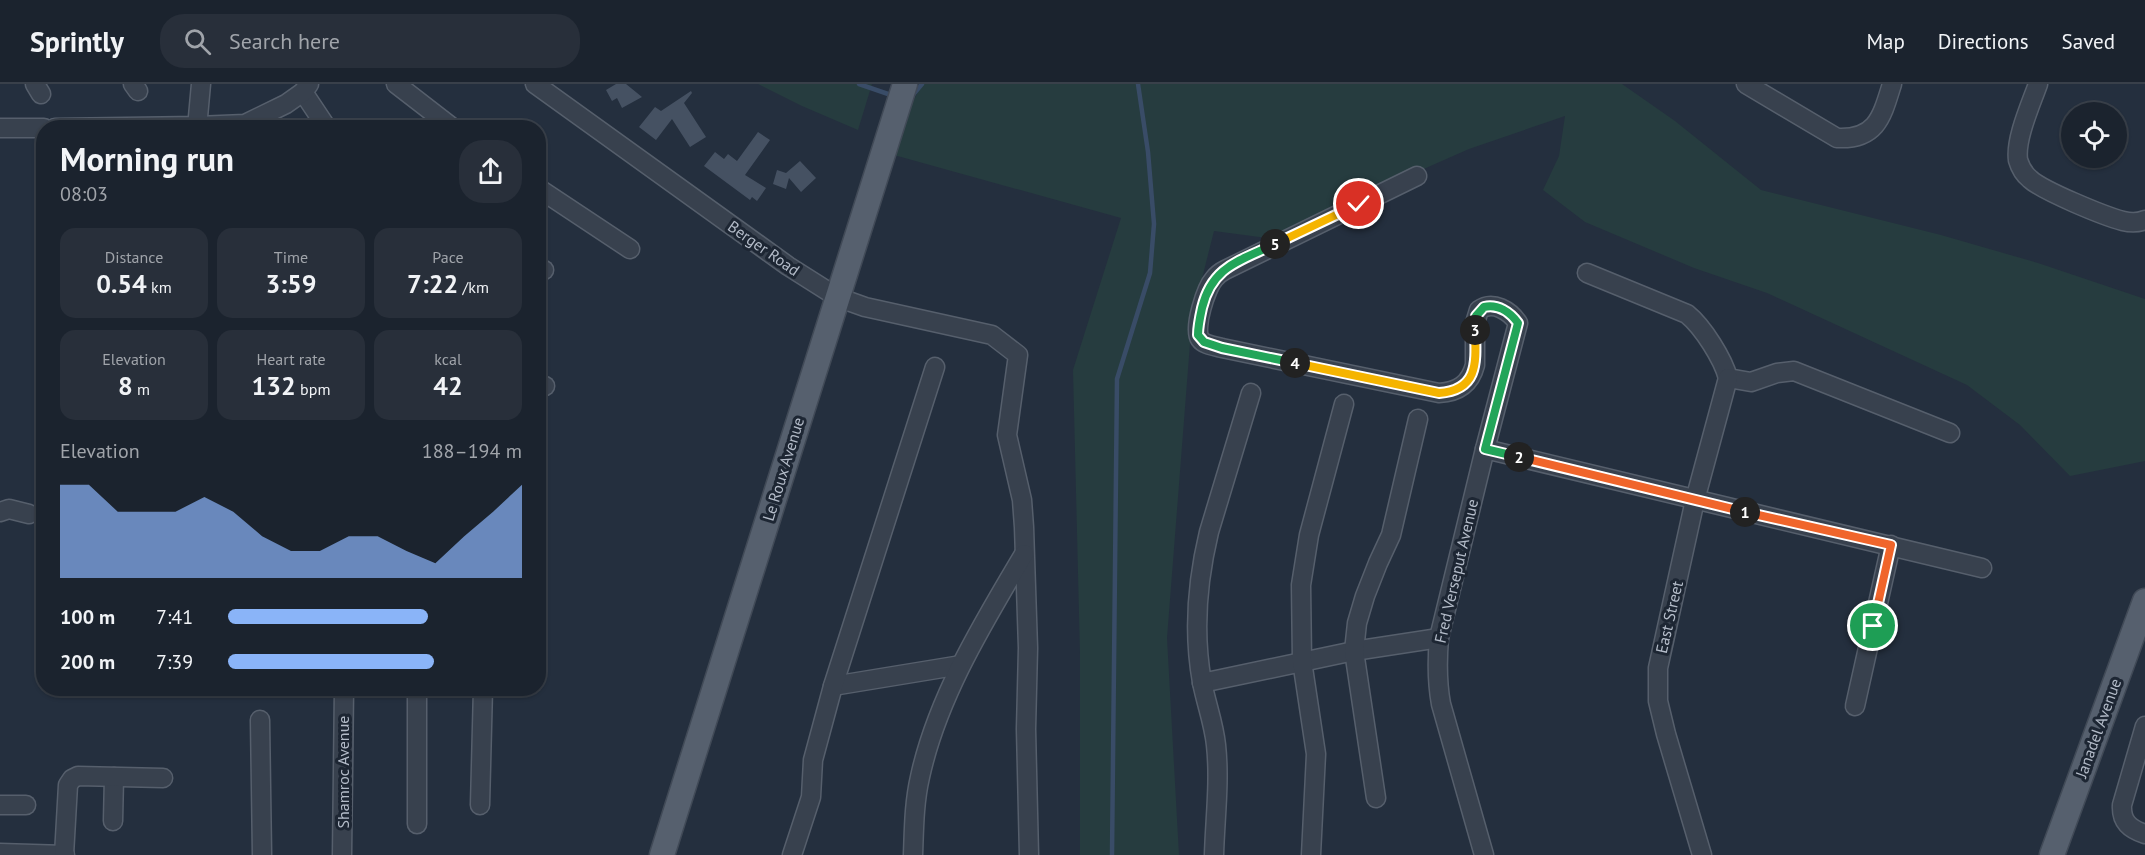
<!DOCTYPE html>
<meta charset="utf-8">
<style>
body{margin:0;font-family:"PT Sans",sans-serif;background:#282f3a;color:#f1f3f6;height:100vh;display:flex;flex-direction:column;font-size:22px;white-space:nowrap}
*{box-sizing:border-box;margin:0}
p{font-size:20px;color:#a0a4aa}
.icon{flex:none;width:33px;height:33px;fill:none;stroke:currentColor;stroke-width:2;stroke-linecap:round;stroke-linejoin:round}
.map{position:relative;flex:1;overflow:hidden}
.details{position:absolute;left:36px;top:36px;width:510px;height:576px;display:flex;flex-direction:column;background:#1b232e;border-radius:24px;box-shadow:0 2px 4px #0004,0 0 0 2px #39404a}
.details>*{flex:none}
.fabs{position:absolute;left:2061px;top:18px;display:grid;gap:12px}
.fabs a{display:grid;place-items:center;width:66px;height:66px;border-radius:50%;background:#1b232e;box-shadow:0 2px 4px #0004,0 0 0 2px #39404a;font-size:30px}
.pin{position:absolute;display:grid;place-items:center;width:51px;height:51px;color:#fff;margin:-26px;border:3px solid #fff;border-radius:50%;box-shadow:0 2px 6px #0007}
.km{position:absolute;width:30px;height:30px;margin:-15px;border-radius:50%;background:#222;color:#fff;font-size:16px;line-height:30px;text-align:center}
.round{display:grid;place-items:center;flex:none;width:63px;height:63px;border-radius:24px;background:#282f3a}
.headline{display:flex;align-items:center;justify-content:space-between;height:102px;padding:0 24px}
h1{font-size:33px;font-weight:600;line-height:45px}
.metrics{display:grid;grid-template-columns:repeat(3,1fr);gap:9px;height:102px;padding:6px 24px}
.metrics div{display:grid;align-content:center;border-radius:15px;background:#282f3a;text-align:center}
.metrics b{font-size:26px;font-weight:600}
.metrics small{font-size:16px;font-weight:400}
.metrics p{font-size:16px}
.chart{height:168px;padding:12px 24px}
.chart p{display:flex;justify-content:space-between}
.chart svg{width:100%;height:108px;margin-top:6px;fill:#8ab4f8;opacity:.7}
ul{padding:0 24px;list-style:none;font-size:20px}
li{display:grid;grid-template-columns:96px 72px 1fr;align-items:center;height:45px}
li i{height:15px;border-radius:8px;background:#8ab4f8}
header{display:flex;align-items:center;gap:36px;box-sizing:border-box;height:84px;padding:0 30px;background:#1b232e;border-bottom:2px solid #39404a}
header strong{font-size:28px}
nav{display:flex;gap:33px;margin-inline-start:auto;font-size:21px}
.search{width:420px;height:54px;background:#282f3a;display:flex;align-items:center;gap:15px;box-sizing:border-box;padding:0 21px;border-radius:24px;color:#a0a4aa;font-size:22px}
.map>svg:first-child{display:block}
.green{fill:#263c3f}
.lines{fill:none;stroke-linecap:round;stroke-linejoin:round}
.stream{stroke:#394c67;stroke-width:4.5}
.building{fill:#455162}
.minor-casing{stroke:#565f6c;stroke-width:21}
.major-casing{stroke:#414a57;stroke-width:27}
.minor{stroke:#38414e;stroke-width:18}
.major{stroke:#56606e;stroke-width:24}
.split-1-casing{stroke:#fff;stroke-width:12}
.split-2-casing{stroke:#fff;stroke-width:12}
.split-3-casing{stroke:#fff;stroke-width:12}
.split-4-casing{stroke:#fff;stroke-width:12}
.split-5-casing{stroke:#fff;stroke-width:12}
.split-6-casing{stroke:#fff;stroke-width:12}
.split-1{stroke:#f0652b;stroke-width:8}
.split-2{stroke:#f0652b;stroke-width:8}
.split-3{stroke:#22a559;stroke-width:8}
.split-4{stroke:#f5b400;stroke-width:8}
.split-5{stroke:#22a559;stroke-width:8}
.split-6{stroke:#f5b400;stroke-width:8}
.labels{text-anchor:middle;dominant-baseline:central;stroke-width:6;stroke-linejoin:round;paint-order:stroke}
.street-label{font-size:16px;fill:#b4bcc9;stroke:#1d2633}
</style>
<header>
<strong>Sprintly</strong>
<div class="search"><svg class="icon" aria-label="search" viewBox="0 0 24 24"><circle cx="10" cy="10" r="6"/><path d="M15 15l6 6"/></svg>Search here</div>
<nav><a>Map</a><a>Directions</a><a>Saved</a></nav>
</header>
<div class="map">
<svg width="2145" height="771" viewBox="0 0 2145 771">
<rect width="100%" height="100%" fill="#242f3e"/>
<g class="green">
<polygon points="758,0 872,0 858,46 802,22"/>
<polygon points="922,0 1622,0 1675,37 1761,106 1941,151 2038,179 2145,215 2145,377 2070,392 2020,341 1967,301 1767,209 1694,184 1585,138 1543,106 1559,72 1565,32 1469,65 1267,154 1214,147 1192,234 1167,554 1179,771 1080,771 1080,570 1073,286 1121,134 894,71 905,33"/>
</g>
<g class="lines">
<g class="stream">
<polyline points="859,0 894,12"/>
<polyline points="912,12 922,0"/>
<polyline points="1112,771 1117,295 1150,189 1154,140 1148,68 1138,0"/>
</g>
</g>
<g class="building">
<polygon points="616,0 626,0 642,13 622,24 617,14 612,17 606,6"/>
<polygon points="691,7 692,9 684,19 706,53 690,63 672,35 656,56 639,43 655,23 661,27"/>
<polygon points="758,48 770,56 745,91 766,104 757,117 752,113 750,116 704,82 715,68 724,75 728,70 737,77"/>
<polygon points="800,77 816,94 801,108 789,94 786,105 773,100 777,86 786,89"/>
</g>
<g class="lines">
<g class="minor-casing">
<g id="minor">
<polyline points="35,0 41,10"/>
<polyline points="133,0 138,7"/>
<polyline points="396,0 453,44"/>
<polyline points="535,0 788,182 837,213 865,223 992,251 1018,271 1007,351 1022,416 1024,443 1028,564 1026,645 1029,771"/>
<path d="M1746,0L1837,54C1877,56 1882,32 1892,0"/>
<path d="M2038,0C2031,20 2015,55 2018,76C2020,83 2024,90 2030,95C2043,107 2104,132 2123,137C2131,139 2138,139 2145,136"/>
<polyline points="303,8 327,44"/>
<polyline points="0,44 44,44"/>
<polyline points="55,44 197,42 245,40 286,20 303,8 309,0"/>
<polyline points="197,44 201,0"/>
<path d="M1417,92L1225,186C1221,188 1217,191 1214,195C1206,204 1193,244 1200,255C1204,261 1215,262 1222,264L1439,309C1458,308 1470,300 1475,281V239L1479,226C1493,216 1510,227 1518,239L1485,365L1439,554C1437,577 1437,598 1441,620L1484,771"/>
<polyline points="538,104 630,165"/>
<polyline points="538,186 544,186"/>
<path d="M1587,189L1687,230C1703,243 1723,275 1728,294"/>
<polyline points="1728,294 1751,298 1777,289 1794,287 1950,349"/>
<polyline points="538,302 545,302"/>
<polyline points="1485,365 1982,484"/>
<polyline points="0,428 9,425 29,430"/>
<polyline points="1202,599 1354,567 1439,554"/>
<polyline points="833,602 961,581"/>
<polyline points="417,604 417,740"/>
<polyline points="1855,622 1891,461"/>
<polyline points="260,636 262,771"/>
<path d="M2145,642L2122,721C2121,738 2130,745 2145,750"/>
<polyline points="1376,714 1354,567 1357,539 1365,512 1378,479 1391,451 1418,335"/>
<polyline points="0,721 26,721"/>
<polyline points="480,721 483,604"/>
<polyline points="113,737 114,693"/>
<polyline points="0,769 65,771"/>
<polyline points="64,771 68,701 72,695 78,692 163,694"/>
<polyline points="342,771 344,604"/>
<polyline points="792,771 811,713 813,676 833,602 935,283"/>
<path d="M913,771C914,745 914,719 920,693C937,614 983,539 1024,470"/>
<path d="M1214,771C1215,735 1220,697 1216,661C1214,640 1206,619 1202,598C1193,548 1197,498 1209,448L1251,309"/>
<polyline points="1311,771 1316,670 1302,577 1301,501 1309,451 1344,320"/>
<polyline points="1702,771 1666,650 1658,617 1658,584 1695,416 1728,294"/>
</g>
</g>
<g class="major-casing">
<g id="major">
<polyline points="662,771 905,0"/>
<polyline points="2052,771 2145,517"/>
</g>
</g>
<use href="#minor" class="minor"/>
<use href="#major" class="major"/>
</g>
<g class="lines">
<g class="split-1-casing">
<polyline id="split-1" points="1745,428 1891,461 1873,542"/>
</g>
<g class="split-2-casing">
<polyline id="split-2" points="1519,373 1745,428"/>
</g>
<g class="split-3-casing">
<path id="split-3" d="M1475,246L1476,232L1484,223C1498,220 1510,228 1518,239L1485,365L1519,373"/>
</g>
<g class="split-4-casing">
<path id="split-4" d="M1295,279L1439,309C1479,306 1476,278 1475,246"/>
</g>
<g class="split-5-casing">
<path id="split-5" d="M1275,160C1240,177 1212,182 1202,224C1200,233 1198,242 1198,251L1204,258L1222,264L1295,279"/>
</g>
<g class="split-6-casing">
<polyline id="split-6" points="1275,160 1359,120"/>
</g>
<use href="#split-1" class="split-1"/>
<use href="#split-2" class="split-2"/>
<use href="#split-3" class="split-3"/>
<use href="#split-4" class="split-4"/>
<use href="#split-5" class="split-5"/>
<use href="#split-6" class="split-6"/>
</g>
<g class="labels">
<g class="street-label">
<text transform="translate(764 164) rotate(35)">Berger Road</text>
<text transform="translate(783 385) rotate(-73)">Le Roux Avenue</text>
<text transform="translate(1456 487) rotate(-77)">Fred Verseput Avenue</text>
<text transform="translate(1669 533) rotate(-77)">East Street</text>
<text transform="translate(2098 644) rotate(-70)">Janadel Avenue</text>
<text transform="translate(343 688) rotate(-90)">Shamroc Avenue</text>
</g>
</g>
</svg>
<div class="fabs">
<a><svg class="icon" aria-label="locate" viewBox="0 0 24 24"><circle cx="12" cy="12" r="6"/><path d="M12 2v4M12 18v4M2 12h4M18 12h4"/></svg></a>
</div>
<div class="pin" style="left:1873px;top:542px;background:#1e9e55"><svg class="icon" aria-label="arrive" viewBox="0 0 24 24"><path d="M6 21V4h12l-3 4 3 4H6"/></svg></div>
<div class="pin" style="left:1359px;top:120px;background:#d93025"><svg class="icon" aria-label="check" viewBox="0 0 24 24"><path d="M5 12l5 5 9-10"/></svg></div>
<b class="km" style="left:1745px;top:428px">1</b>
<b class="km" style="left:1519px;top:373px">2</b>
<b class="km" style="left:1475px;top:246px">3</b>
<b class="km" style="left:1295px;top:279px">4</b>
<b class="km" style="left:1275px;top:160px">5</b>
<section class="details">
<div class="headline"><div><h1>Morning run</h1><p>08:03</p></div><a class="round"><svg class="icon" aria-label="share" viewBox="0 0 24 24"><path d="M12 15V3M7 8l5-5 5 5M5 13v7h14v-7"/></svg></a></div>
<div class="metrics">
<div><p>Distance</p><b>0.54<small> km</small></b></div>
<div><p>Time</p><b>3:59</b></div>
<div><p>Pace</p><b>7:22<small> /km</small></b></div>
</div>
<div class="metrics">
<div><p>Elevation</p><b>8<small> m</small></b></div>
<div><p>Heart rate</p><b>132<small> bpm</small></b></div>
<div><p>kcal</p><b>42</b></div>
</div>
<div class="chart"><p><span>Elevation</span>188–194 m</p>
<svg viewBox="0 0 160 44" preserveAspectRatio="none"><path d="M0 44V6L10 6L20 17L30 17L40 17L50 11L60 17L70 27L80 33L90 33L100 27L110 27L120 33L130 38L140 27L150 17L160 6V44z"/></svg>
</div>
<ul>
<li><b>100 m</b>7:41<i style="width:68%"></i></li>
<li><b>200 m</b>7:39<i style="width:70%"></i></li>
</ul>
</section>
</div>
